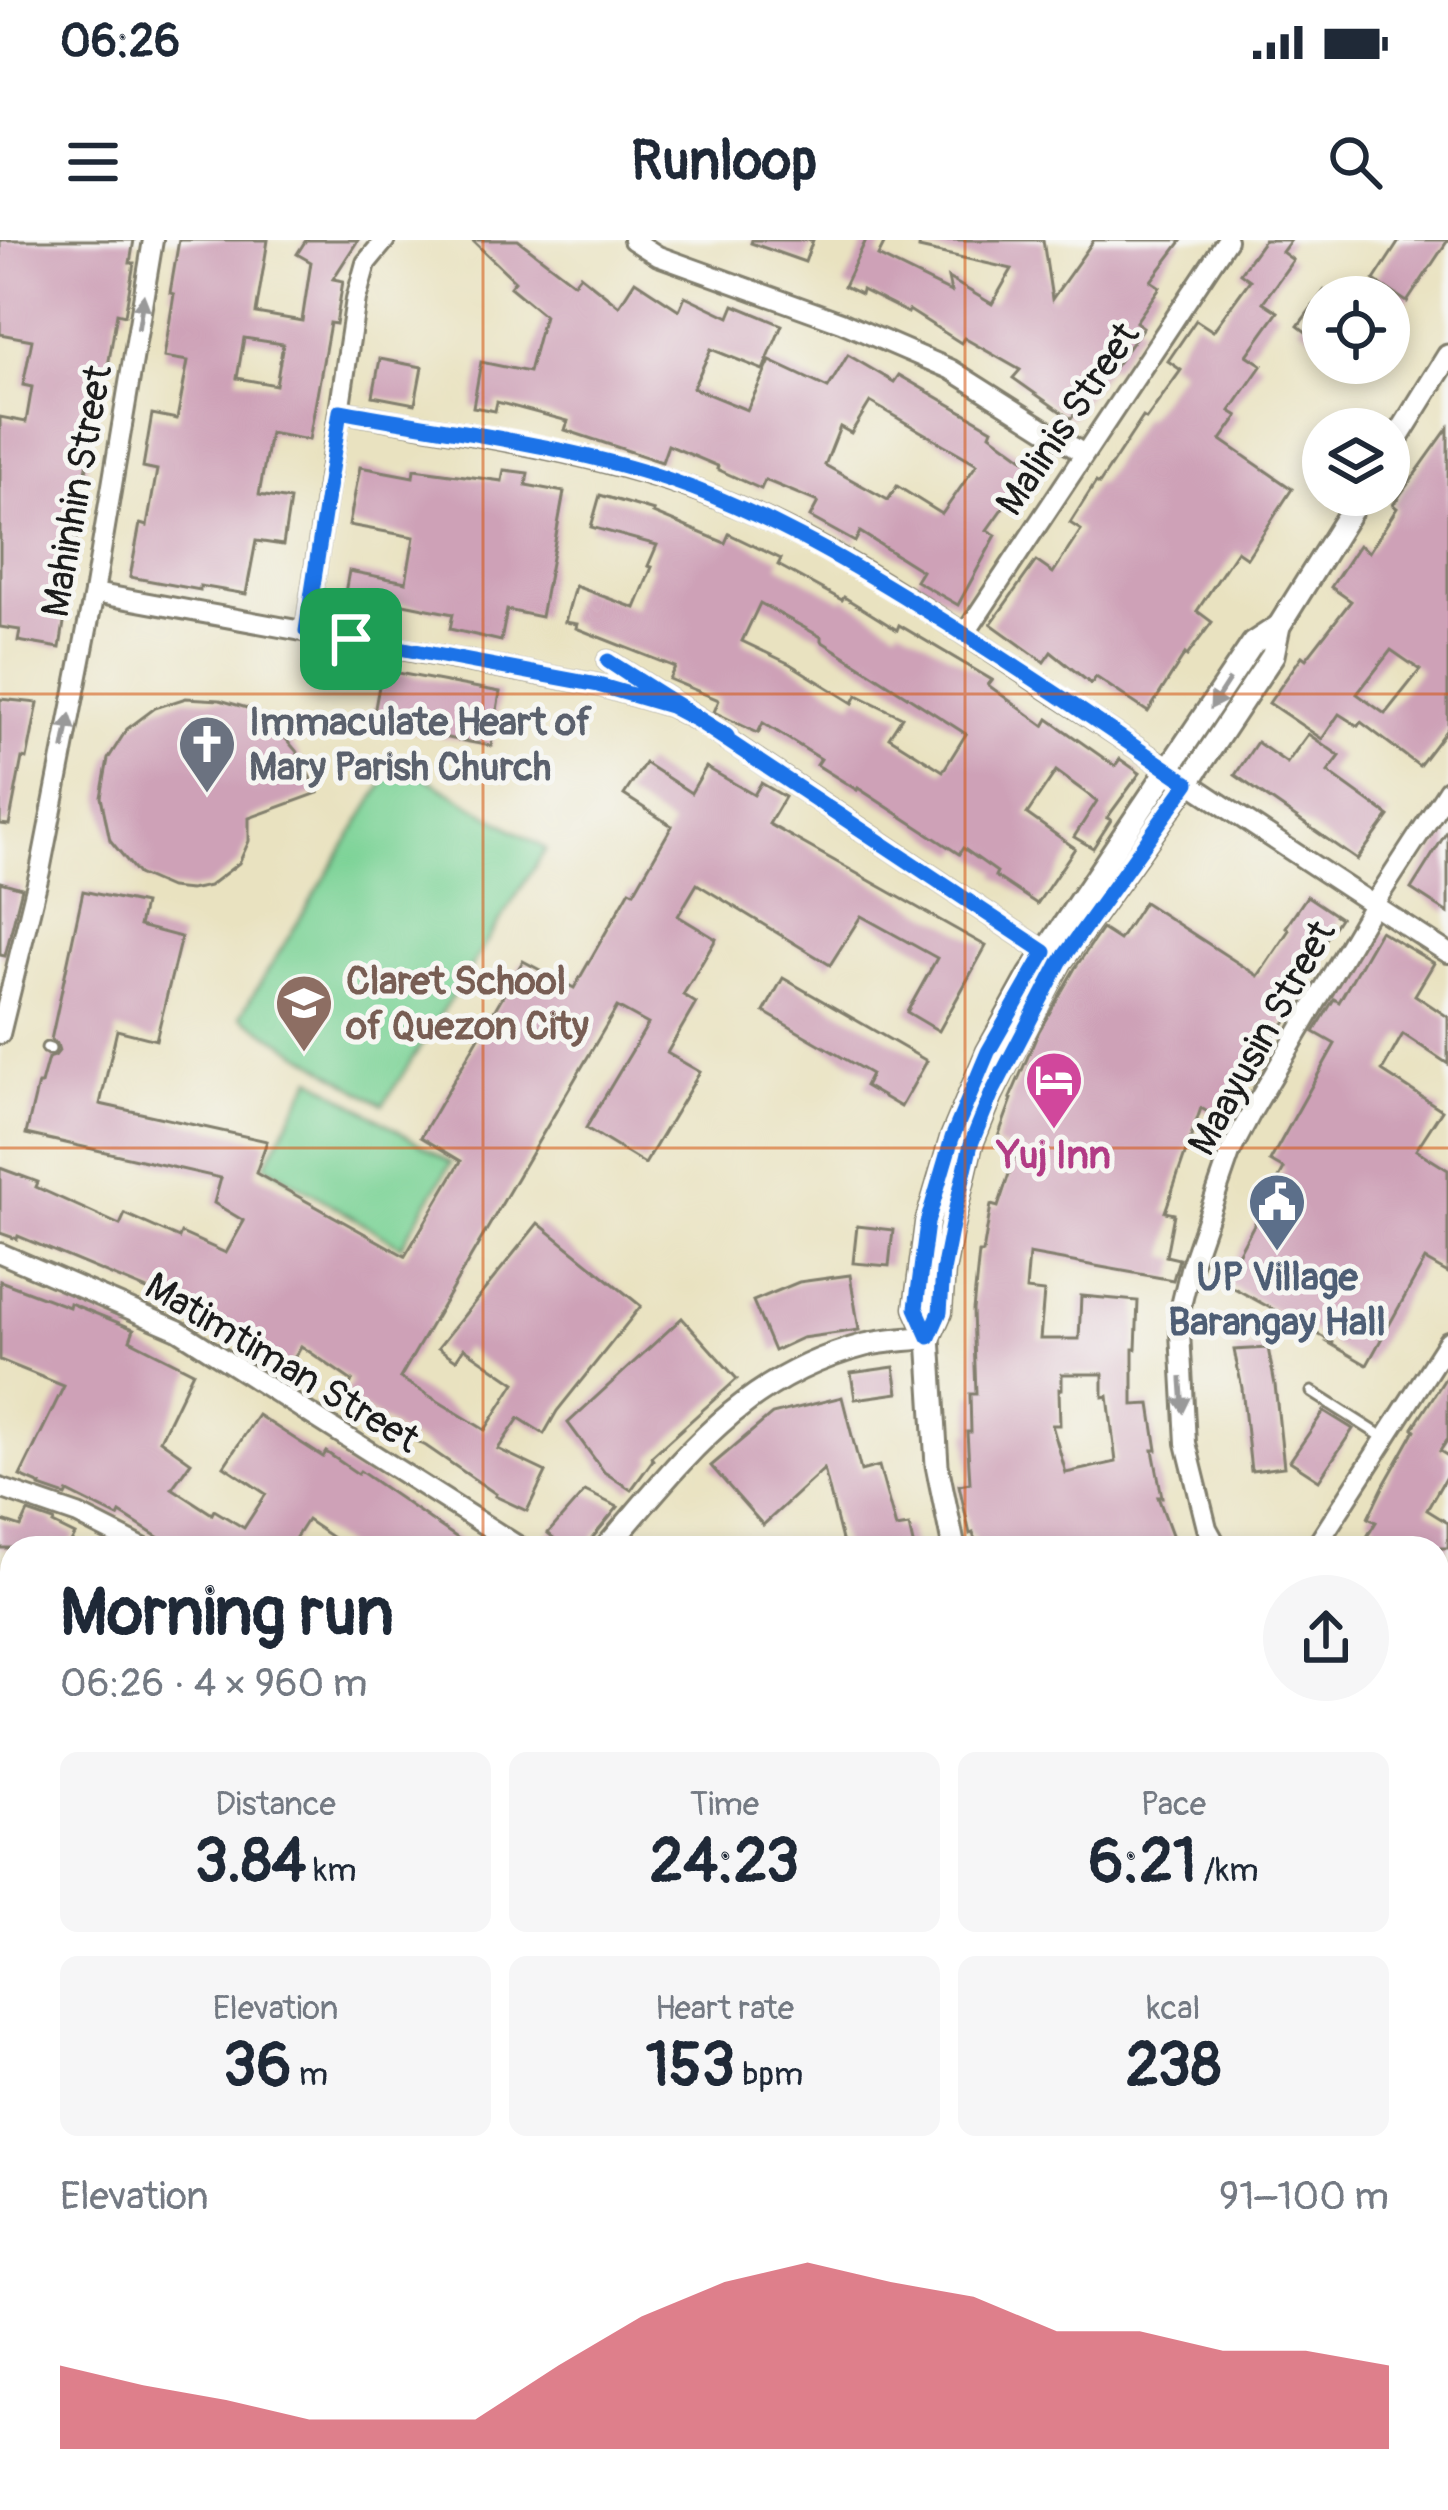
<!DOCTYPE html>
<meta charset="utf-8">
<style>
body{margin:0;font-family:Pangolin,sans-serif;background:#f6f6f7;color:#1f2937;height:100vh;display:flex;flex-direction:column;font-size:45px;white-space:nowrap}
*{box-sizing:border-box;margin:0}
p{font-size:39px;color:#747a83}
.icon{flex:none;width:66px;height:66px;fill:none;stroke:currentColor;stroke-width:2;stroke-linecap:round;stroke-linejoin:round}
.map{position:relative;flex:1;overflow:hidden}
.details{position:absolute;left:0px;top:1296px;width:1449px;height:975px;display:flex;flex-direction:column;background:#fff;border-radius:36px 36px 0 0;box-shadow:0 6px 18px #0003}
.details>*{flex:none}
.controls{position:absolute;left:1302px;top:36px;display:grid;gap:24px}
.controls a{display:grid;place-items:center;width:108px;height:108px;border-radius:50%;background:#fff;box-shadow:0 6px 18px #0003;font-size:60px}
.pin{position:absolute;display:grid;place-items:center;width:102px;height:102px;color:#fff;margin:-51px;border-radius:24px;box-shadow:0 6px 18px #0006}
.round{display:grid;place-items:center;flex:none;width:126px;height:126px;border-radius:63px;background:#f6f6f7}
.overview{display:flex;align-items:center;justify-content:space-between;height:204px;padding:0 60px}
h1{font-size:66px;font-weight:700;line-height:90px}
.figures{display:grid;grid-template-columns:repeat(3,1fr);gap:18px;height:204px;padding:12px 60px}
.figures div{display:grid;align-content:center;border-radius:18px;background:#f6f6f7;text-align:center}
.figures b{font-size:60px;font-weight:700}
.figures small{font-size:33px;font-weight:400}
.figures p{font-size:33px}
.chart{height:336px;padding:24px 60px}
.chart p{display:flex;justify-content:space-between}
.chart svg{width:100%;height:216px;margin-top:12px;fill:#d1495b;opacity:.7}
.status{display:flex;justify-content:space-between;align-items:center;height:84px;padding:0 60px;background:#fff;direction:ltr}
.status svg{height:33px;fill:currentColor}
header{display:flex;justify-content:space-between;align-items:center;height:156px;padding:0 60px;background:#fff;font-size:54px;font-weight:700}
.map>svg:first-child{display:block}
.green{fill:#7dd397;stroke:#4c785a;stroke-width:3}
.building{fill:#cea1b7;fill-rule:evenodd}
.lines{fill:none;stroke-linecap:round;stroke-linejoin:round}
.service-casing{stroke:#827f6e;stroke-width:15}
.minor-casing{stroke:#827f6e;stroke-width:24}
.tertiary-casing{stroke:#827f6e;stroke-width:27}
.service{stroke:#fff;stroke-width:9}
.minor{stroke:#fff;stroke-width:18}
.tertiary{stroke:#fff;stroke-width:21}
.oneway{fill:#999}
.route-casing{stroke:#fff;stroke-width:24}
.route{stroke:#1a73e8;stroke-width:15}
.grid{fill:none;stroke:#d4530e;stroke-width:3;stroke-opacity:0.55}
.labels{text-anchor:middle;dominant-baseline:central;stroke-width:10;stroke-linejoin:round;paint-order:stroke}
.street-label{font-size:39px;fill:#1c1c1c;stroke:#f6f6f2}
.worship-label{font-size:39px;font-weight:bold;fill:#5b616d;stroke:#f6f6f2;text-anchor:start}
.education-label{font-size:39px;font-weight:bold;fill:#785e54;stroke:#f6f6f2;text-anchor:start}
.hotel-label{font-size:39px;font-weight:bold;fill:#b23c85;stroke:#f6f6f2}
.service-label{font-size:39px;font-weight:bold;fill:#4e5e75;stroke:#f6f6f2}
</style>
<div class="status"><b>06:26</b><svg viewBox="0 0 49 12"><path d="M0 12V9h3v3zM5 12V6h3v6zM10 12V3h3v9zM15 12V0h3v12zM26 1h20v11H26zM47 4h2v5h-2z"/></svg></div>
<header><svg class="icon" aria-label="menu" viewBox="0 0 24 24"><path d="M4 6h16M4 12h16M4 18h16"/></svg>Runloop<svg class="icon" aria-label="search" viewBox="0 0 24 24"><circle cx="10" cy="10" r="6"/><path d="M15 15l6 6"/></svg></header>
<div class="map">
<svg width="1448" height="2270" viewBox="0 0 1448 2270">
<rect width="100%" height="100%" fill="#f6f6f2"/>
<filter id="ink" filterUnits="userSpaceOnUse"><feTurbulence type="fractalNoise" baseFrequency=".00833" numOctaves="2"/><feDisplacementMap in="SourceGraphic" scale="24" xChannelSelector="R" yChannelSelector="G"/><feConvolveMatrix kernelMatrix="1 2 1 2 8 2 1 2 1" color-interpolation-filters="sRGB"/></filter>
<filter id="wash" filterUnits="userSpaceOnUse"><feTurbulence type="fractalNoise" baseFrequency=".004" numOctaves="4" result="noise"/><feDisplacementMap in="SourceGraphic" scale="48" xChannelSelector="R" yChannelSelector="G"/><feGaussianBlur stdDeviation="2.7" result="paint"/><feColorMatrix in="noise" values="0 0 0 0 0 0 0 0 0 0 0 0 0 0 0 0 0 1.4 0 .05"/><feComposite in="paint" operator="in"/></filter>
<g filter="url(#wash)">
<rect width="100%" height="100%" fill="#e9e2c0"/>
<g class="green">
<polygon points="397,521 546,609 383,865 240,776"/>
<polygon points="312,838 451,923 401,1006 265,925"/>
</g>
<g id="blocks">
<g class="building">
<polygon points="0,0 134,0 130,23 134,23 125,75 117,73 102,162 98,161 84,244 81,243 72,299 77,300 60,408 18,401 20,390 0,387 0,177 26,182 32,147 23,145 32,100 0,94"/>
<path d="M179,0H268L256,73L302,81L311,22L297,14L306,0H358L333,39L343,41L336,84L330,83L309,200L270,193L259,255L290,260L283,305L256,301L246,354L200,346V350L130,337L140,284L147,286L157,230L143,227L152,174L177,179L188,121L164,117L174,54L170,53ZM244,98L283,104L276,145L237,138Z"/>
<path d="M472,0H518L574,43L580,35L619,66L635,41L679,70L685,56L729,77L734,65L782,85L763,130L711,109L693,148L747,170L770,121L828,148L848,115L894,142L899,135L992,189L990,194L1033,225L987,290L996,295L958,365L916,341L922,331L860,292L855,302L810,277L818,262L765,240L761,249L717,229L718,226L668,205L662,222L565,190L568,181L497,162L495,171L473,167L481,122L529,132L544,75L510,47L515,41ZM870,162L977,224L942,274L897,246L888,260L825,225L840,187L851,193Z"/>
<polygon points="752,0 813,0 805,22 751,3"/>
<polygon points="866,0 886,0 878,16 951,52 948,38 992,64 1012,29 919,8 920,0 1043,0 1052,59 1094,0 1182,0 1151,41 1160,47 1136,82 1143,87 1113,129 1109,126 1071,179 1013,138 1020,130 964,98 961,103 909,70 908,73 862,50 861,54 844,46"/>
<polygon points="1264,0 1291,0 1282,12 1293,20 1263,62 1278,72 1247,115 1262,125 1230,171 1238,176 1221,200 1292,249 1247,318 1237,311 1197,371 1212,382 1187,416 1185,414 1148,472 1096,437 1091,444 1051,412 1044,422 991,384 1036,321 1053,333 1081,290 1070,283 1096,242 1099,244 1143,177 1146,179 1181,130 1168,121 1196,80 1213,91 1250,40 1240,33"/>
<polygon points="1400,0 1448,0 1407,62 1374,40"/>
<polygon points="1323,52 1323,105 1298,86"/>
<polygon points="380,119 422,127 415,164 373,156"/>
<path d="M1448,188V488L1419,526L1361,482L1358,486L1339,474L1322,499L1269,463L1302,416L1306,419L1351,361L1331,347L1359,305L1369,312L1397,268L1393,265ZM1391,410L1420,430L1385,474L1357,454Z"/>
<polygon points="360,227 413,237 414,229 502,241 504,230 528,233 526,245 564,252 541,377 507,370 501,401 450,389 453,374 384,360 381,377 342,369 349,331 406,342 414,297 349,285"/>
<path d="M600,255L654,271L653,273L725,303L729,294L781,319L778,325L842,360L844,357L897,390L899,385L992,440L988,445L1044,486L1048,479L1115,526L1120,519L1140,533L1107,578L1111,580L1093,608L1074,597L1097,561L1056,531L1027,574L1075,608L1037,664L995,636L997,632L963,608L959,614L858,548L857,550L817,525L821,519L763,483L758,493L714,472L719,460L669,439L675,427L576,388L577,384L565,382L575,346L635,368L652,327L648,326L657,305L591,287ZM760,363L821,397V401L966,494L943,531L889,497L902,477L857,455L853,463L790,424L742,401Z"/>
<polygon points="382,430 500,452 491,506 372,484"/>
<polygon points="186,458 220,460 247,468 276,487 297,512 318,553 249,578 249,601 239,623 209,646 190,650 170,648 138,634 110,600 101,557 108,519 127,489 155,468"/>
<polygon points="0,459 38,463 27,519 22,518 9,585 0,584"/>
<polygon points="1308,494 1340,516 1328,532 1389,576 1357,620 1235,535 1257,502 1287,523"/>
<polygon points="645,523 691,553 706,527 754,555 761,543 785,557 769,584 986,706 939,791 907,772 937,718 861,676 830,725 697,644 678,676 716,699 683,755 696,763 667,813 700,832 645,924 586,888 648,784 617,767 400,1138 485,1190 515,1143 464,1108 456,1120 438,1108 538,983 641,1066 557,1171 544,1194 519,1178 498,1209 546,1232 527,1271 495,1256 496,1254 426,1206 394,1190 395,1188 343,1156 352,1141 301,1106 289,1128 193,1072 195,1070 18,996 17,999 0,993 0,928 38,942 36,947 120,985 125,974 179,998 181,993 226,1013 244,981 214,963 221,938 26,894 38,844 41,844 48,818 55,816 59,811 57,804 51,800 83,651 144,664 139,686 181,697 156,800 117,790 100,864 267,901 256,933 405,1016 461,921 421,897 523,721 574,748 630,650 634,652 672,586 624,555"/>
<polygon points="1448,590 1448,673 1411,649"/>
<polygon points="0,642 22,648 5,716 0,715"/>
<path d="M1307,656L1340,678L1288,757L1299,764L1270,802L1266,799L1237,840L1242,844L1221,880L1201,868L1165,972L1174,974L1166,1016L1179,1019L1173,1040L1029,1014L1026,1050L1044,1052L1040,1099H1079L1081,1056L1138,1061L1136,1109H1133V1165L1150,1164L1157,1210H1153L1162,1257H1158L1177,1308H977L973,1293L970,1294L959,1245L970,1243L967,1192H971L970,1154H976L973,1070L979,1013H983L991,965L998,967L1016,913L995,905L1012,859L1010,858L1039,791L1075,728L1102,689L1119,700L1144,662L1258,736L1289,690L1286,687ZM1062,1134H1103V1157L1108,1156L1116,1222L1066,1233L1052,1185H1060L1059,1149H1062Z"/>
<polygon points="1380,691 1434,723 1415,755 1448,777 1448,824 1403,794 1382,831 1442,870 1416,910 1448,930 1448,1033 1425,1020 1367,1125 1329,1103 1334,1103 1223,1042 1284,929 1270,921 1335,804 1314,792 1334,759 1339,762"/>
<polygon points="783,738 927,821 901,867 865,846 871,834 764,772"/>
<polygon points="857,986 893,990 889,1026 853,1023"/>
<polygon points="850,1035 859,1090 802,1098 774,1111 753,1061 799,1042"/>
<polygon points="0,1041 69,1067 70,1063 134,1089 130,1100 193,1132 160,1200 191,1222 172,1248 212,1274 214,1270 244,1288 266,1254 224,1226 258,1175 323,1217 326,1212 358,1234 360,1231 472,1308 348,1308 307,1280 289,1308 175,1308 120,1273 118,1277 68,1252 66,1256 40,1247 41,1245 20,1236 64,1146 0,1120"/>
<polygon points="682,1078 737,1139 651,1217 653,1220 631,1250 604,1232 568,1183"/>
<polygon points="1268,1108 1275,1145 1284,1227 1251,1231 1242,1148 1234,1110"/>
<polygon points="894,1127 898,1153 855,1159 851,1133"/>
<polygon points="1448,1134 1448,1199 1440,1211 1448,1216 1448,1233 1427,1270 1448,1283 1448,1308 1360,1308 1376,1282 1368,1278 1384,1245 1415,1190 1413,1188"/>
<polygon points="842,1157 861,1231 879,1226 896,1288 909,1286 914,1308 844,1308 824,1229 763,1285 711,1226 772,1174"/>
<polygon points="1324,1171 1353,1189 1319,1240 1290,1221"/>
<polygon points="585,1251 618,1267 584,1308 565,1308 548,1293"/>
<polygon points="28,1272 54,1281 53,1284 75,1295 68,1308 0,1308 0,1280 21,1287"/>
</g>
</g>
</g>
<g filter="url(#ink)">
<use href="#blocks" fill-opacity="0" stroke="#827f6e" stroke-width="3"/>
<g class="lines">
<g class="service-casing">
<g id="service">
<polyline points="47,808 50,809"/>
<polyline points="1312,1152 1386,1199"/>
</g>
</g>
<g class="minor-casing">
<g id="minor">
<polyline points="633,0 658,16 841,82 950,129 1084,214"/>
<path d="M340,171C462,194 587,209 704,253C827,299 936,375 1044,447C1179,535 1312,626 1448,713"/>
<polyline points="94,353 598,445 670,466 727,496 608,421"/>
<polyline points="306,391 356,59 366,23 385,0"/>
<polyline points="965,394 1227,0"/>
<polyline points="717,493 1045,712"/>
<polyline points="0,794 40,631 94,353 153,0"/>
<polyline points="0,1013 178,1090 521,1308"/>
<polyline points="0,1248 78,1275 143,1308"/>
<polyline points="1218,1308 1207,1288 1186,1203 1179,1074 1190,1029 1230,913 1251,873 1373,665 1448,550"/>
<polyline points="1315,1308 1448,1101"/>
<polyline points="0,1475 12,1481"/>
<polyline points="1437,1505 1448,1505"/>
<polyline points="0,1735 12,1742"/>
<polyline points="0,1994 12,2002"/>
<polyline points="0,2245 12,2254"/>
<polyline points="19,2259 34,2270"/>
<polyline points="359,2259 373,2270"/>
<polyline points="926,2259 927,2270"/>
<polyline points="1184,2259 1185,2270"/>
</g>
</g>
<g class="tertiary-casing">
<g id="tertiary">
<polyline points="1389,211 1448,116"/>
<polyline points="929,1097 940,1072 943,1031 952,985 971,904 991,855 1025,786 1060,722 1188,543 1273,415 1279,386 1361,255"/>
<path d="M606,1308C685,1217 741,1137 865,1105C885,1100 908,1100 929,1097"/>
<polyline points="954,1308 937,1225 929,1097 916,1068 927,983 952,898 988,812 1030,735 1253,403 1279,386"/>
<polyline points="1437,1753 1448,1763"/>
<polyline points="1429,2259 1430,2270"/>
<polyline points="66,2270 70,2259"/>
</g>
</g>
<use href="#service" class="service"/>
<use href="#minor" class="minor"/>
<use href="#tertiary" class="tertiary"/>
</g>
<defs><path id="oneway-solid" d="M-6-.8H1V-3.2L6.5 0L1 3.2V.8H-6Z" transform="scale(3)"/></defs>
<g class="oneway">
<use href="#oneway-solid" transform="translate(141 72) rotate(-81)"/>
<use href="#oneway-solid" transform="translate(1220 454) rotate(123)"/>
<use href="#oneway-solid" transform="translate(67 492) rotate(-79)"/>
<use href="#oneway-solid" transform="translate(1182 1155) rotate(86)"/>
</g>
</g>
<g class="lines" filter="url(#ink)">
<g class="route-casing">
<path id="route" d="M351,399L598,445L670,466L674,468L727,496L608,421L1045,712L988,812L952,898L927,983L916,1068L929,1097L940,1072L943,1031L952,985L971,904L991,855L1060,722L1188,543C1100,483 1012,423 921,367C841,317 760,271 670,240C563,204 450,191 340,171L306,391L351,399"/>
</g>
<use href="#route" class="route"/>
</g>
<path class="grid" d="M483,0V1308M965,0V1308M0,454H1448M0,908H1448M0,1362H12M1437,1362H1448M0,1816H12M1437,1816H1448M483,2259V2270M965,2259V2270"/>
<defs>
<g id="church-pin" transform="scale(3)"><path d="M0 17L-7.5 6A9.5 9.5 0 1 1 7.5 6Z" fill="#6b7280" stroke="#f6f6f2"/><path d="M-1.2-6h2.4v3.5h3.3v2.4h-3.3V6h-2.4V-.1h-3.3v-2.4h3.3Z" fill="#fff"/></g>
<g id="school-pin" transform="scale(3)"><path d="M0 17L-7.5 6A9.5 9.5 0 1 1 7.5 6Z" fill="#8d6e63" stroke="#f6f6f2"/><path d="M0-5L7-2L0 1L-7-2ZM-4 1L0 2.5L4 1V4Q0 6-4 4Z" fill="#fff"/></g>
<g id="hotel-pin" transform="scale(3)"><path d="M0 17L-7.5 6A9.5 9.5 0 1 1 7.5 6Z" fill="#d1479c" stroke="#f6f6f2"/><path d="M-6-4.5h1.5V1H6V5H4.5V3h-9V5H-6ZM-4 0a1.8 1.8 0 1 1 3.6 0ZM.5 0V-2.5h3Q6-2.5 6 0Z" fill="#fff"/></g>
<g id="civic-pin" transform="scale(3)"><path d="M0 17L-7.5 6A9.5 9.5 0 1 1 7.5 6Z" fill="#5c6f8a" stroke="#f6f6f2"/><path d="M-.6-6.5H3V-4.5H.6V-3L4-1V1h2V6H-6V1h2V-1L-.6-3ZM-1.2 2.5V6h2.4V2.5Z" fill="#fff"/></g>
</defs>
<g fill-rule="evenodd">
<use href="#church-pin" x="207" y="504"/>
<use href="#school-pin" x="304" y="763"/>
<use href="#hotel-pin" x="1054" y="840"/>
<use href="#civic-pin" x="1277" y="962"/>
</g>
<g class="labels">
<g class="street-label">
<text transform="translate(1068 179) rotate(-56)">Malinis Street</text>
<text transform="translate(77 251) rotate(-80)">Mahinhin Street</text>
<text transform="translate(1262 798) rotate(-61)">Maayusin Street</text>
<text transform="translate(282 1123) rotate(31)">Matimtiman Street</text>
</g>
<g class="worship-label">
<text x="249" y="482">Immaculate Heart of<tspan x="249" dy="45">Mary Parish Church</tspan></text>
</g>
<g class="education-label">
<text x="346" y="741">Claret School<tspan x="346" dy="45">of Quezon City</tspan></text>
</g>
<g class="hotel-label">
<text x="1054" y="915">Yuj Inn</text>
</g>
<g class="service-label">
<text x="1277" y="1037">UP Village<tspan x="1277" dy="45">Barangay Hall</tspan></text>
</g>
</g>
</svg>
<div class="controls">
<a><svg class="icon" aria-label="locate" viewBox="0 0 24 24"><circle cx="12" cy="12" r="6"/><path d="M12 2v4M12 18v4M2 12h4M18 12h4"/></svg></a>
<a><svg class="icon" aria-label="layers" viewBox="0 0 24 24"><path d="M12 4l9 5-9 5-9-5zM3 14l9 5 9-5"/></svg></a>
</div>
<div class="pin" style="left:351px;top:399px;background:#1e9e55"><svg class="icon" aria-label="arrive" viewBox="0 0 24 24"><path d="M6 21V4h12l-3 4 3 4H6"/></svg></div>
<section class="details">
<div class="overview"><div><h1>Morning run</h1><p>06:26 · 4 × 960 m</p></div><a class="round"><svg class="icon" aria-label="share" viewBox="0 0 24 24"><path d="M12 15V3M7 8l5-5 5 5M5 13v7h14v-7"/></svg></a></div>
<div class="figures">
<div><p>Distance</p><b>3.84<small> km</small></b></div>
<div><p>Time</p><b>24:23</b></div>
<div><p>Pace</p><b>6:21<small> /km</small></b></div>
</div>
<div class="figures">
<div><p>Elevation</p><b>36<small> m</small></b></div>
<div><p>Heart rate</p><b>153<small> bpm</small></b></div>
<div><p>kcal</p><b>238</b></div>
</div>
<div class="chart"><p><span>Elevation</span>91–100 m</p>
<svg viewBox="0 0 160 44" preserveAspectRatio="none"><path d="M0 44V27L10 31L20 34L30 38L40 38L50 38L60 27L70 17L80 10L90 6L100 10L110 13L120 20L130 20L140 24L150 24L160 27V44z"/></svg>
</div>
</section>
</div>
